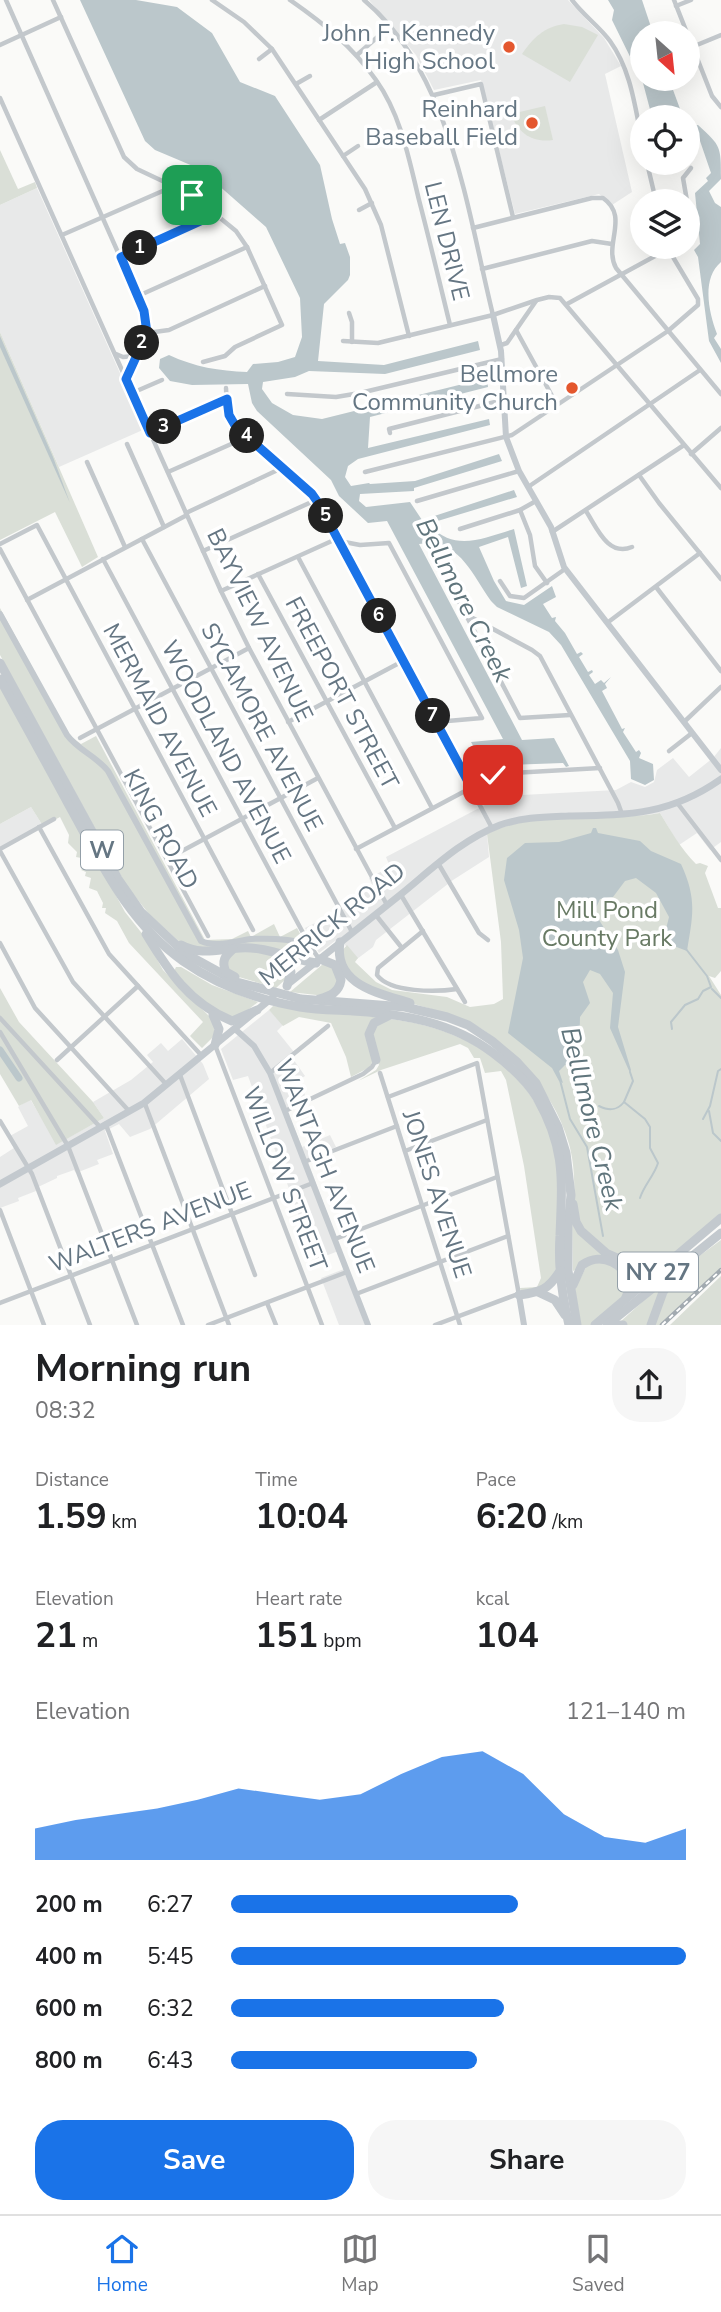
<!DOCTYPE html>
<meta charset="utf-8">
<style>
body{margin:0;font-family:"Nunito Sans",sans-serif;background:#f6f6f6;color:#202124;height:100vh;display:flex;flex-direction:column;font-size:26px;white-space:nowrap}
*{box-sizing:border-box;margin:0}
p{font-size:23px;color:#757577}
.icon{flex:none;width:38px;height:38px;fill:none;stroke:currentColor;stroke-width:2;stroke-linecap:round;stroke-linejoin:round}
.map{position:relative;height:1325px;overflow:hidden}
.drawer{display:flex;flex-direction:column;background:#fff;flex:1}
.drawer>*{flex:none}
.needle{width:46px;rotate:153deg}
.buttons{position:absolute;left:630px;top:21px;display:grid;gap:14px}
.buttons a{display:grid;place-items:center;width:70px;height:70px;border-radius:50%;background:#fff;box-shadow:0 7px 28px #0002;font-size:35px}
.pin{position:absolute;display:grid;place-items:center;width:60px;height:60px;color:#fff;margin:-30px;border-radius:14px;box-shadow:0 4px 10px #0006}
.km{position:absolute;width:35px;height:35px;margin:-18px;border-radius:50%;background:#222;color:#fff;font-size:19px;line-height:35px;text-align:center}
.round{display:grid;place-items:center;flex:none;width:74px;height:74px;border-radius:28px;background:#f6f6f6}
.headline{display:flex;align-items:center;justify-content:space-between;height:119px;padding:0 35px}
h1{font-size:38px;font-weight:700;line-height:52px}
.metrics{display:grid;grid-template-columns:repeat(3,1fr);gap:10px;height:119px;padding:7px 35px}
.metrics div{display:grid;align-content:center}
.metrics b{font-size:35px;font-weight:700}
.metrics small{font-size:19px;font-weight:400}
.metrics p{font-size:19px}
.chart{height:196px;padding:14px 35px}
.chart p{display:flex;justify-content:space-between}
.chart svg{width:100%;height:126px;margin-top:7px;fill:#1a73e8;opacity:.7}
.button{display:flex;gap:14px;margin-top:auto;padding:14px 35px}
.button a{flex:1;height:80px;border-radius:28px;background:#1a73e8;color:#fff;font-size:28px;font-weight:700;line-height:80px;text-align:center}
.button a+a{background:#f6f6f6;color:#202124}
ul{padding:0 35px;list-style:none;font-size:23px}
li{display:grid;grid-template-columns:112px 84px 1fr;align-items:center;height:52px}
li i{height:18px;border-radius:9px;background:#1a73e8}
.dock{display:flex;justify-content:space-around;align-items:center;height:98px;border-top:2px solid #e0e0e0;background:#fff;font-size:19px;color:#757577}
.dock a{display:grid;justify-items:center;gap:4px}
.dock .on{color:#1a73e8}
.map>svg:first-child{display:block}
.built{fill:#e8e9e9}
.green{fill:#dadfd7}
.water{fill:#bbc7cb}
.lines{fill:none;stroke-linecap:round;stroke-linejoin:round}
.stream{stroke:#bbc7cb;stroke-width:2}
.river{stroke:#bbc7cb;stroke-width:7}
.street{stroke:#c3c8cc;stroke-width:4.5}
.secondary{stroke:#c3c9ce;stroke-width:6}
.primary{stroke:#c3c9ce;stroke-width:7}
.highway{stroke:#c3c9ce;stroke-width:9}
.rail-casing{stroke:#a2aab0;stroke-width:4.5}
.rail{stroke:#fff;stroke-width:2;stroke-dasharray:5;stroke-linecap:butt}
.route-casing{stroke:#fff;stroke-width:14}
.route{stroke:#1a73e8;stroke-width:9}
.poi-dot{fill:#e4572e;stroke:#fff;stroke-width:2.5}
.labels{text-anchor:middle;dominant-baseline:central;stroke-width:7;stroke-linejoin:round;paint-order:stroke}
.shield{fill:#fff;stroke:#939fa8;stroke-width:2}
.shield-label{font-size:23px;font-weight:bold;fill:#657683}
.poi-label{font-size:24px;fill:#657683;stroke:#fff;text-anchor:end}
.street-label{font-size:24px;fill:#657683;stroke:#fff}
.park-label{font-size:24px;fill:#687a64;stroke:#fff}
.water-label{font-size:26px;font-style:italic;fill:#60757c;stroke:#fff}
</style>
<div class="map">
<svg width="721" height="1325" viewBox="0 0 721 1325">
<rect width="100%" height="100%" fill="#fafaf8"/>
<g class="built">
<polygon points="369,0 568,0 604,38 621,66 605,74 632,192 612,205 599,194 515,214 481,80 434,90 416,55"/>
<polygon points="37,188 145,429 59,467 0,332 0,205"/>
<polygon points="721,748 721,842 710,850 697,833 679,845 660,813 625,818 556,818 487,834 489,857 453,880 376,940 373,947 357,959 339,938 319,953 305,928 321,920 323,922 360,899 358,894 373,887 369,878 390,867 386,857 502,796 616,790 631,782 645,787 654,782 657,770 673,758 689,777 713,758"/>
<polygon points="31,807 43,826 0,849 0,824"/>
<polygon points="269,1010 283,1025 277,1031 294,1052 291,1056 305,1076 299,1080 307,1100 287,1110 302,1147 330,1135 336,1147 307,1159 341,1250 315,1260 248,1076 233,1080 221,1049"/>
<polygon points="182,1039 203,1064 209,1079 150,1129 130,1137 119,1124 105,1131 113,1154 97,1160 99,1164 76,1173 74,1170 57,1176 57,1178 36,1188 36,1191 18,1198 19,1201 0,1208 0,1157 14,1148 8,1137 28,1126 18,1107 30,1099 57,1144 104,1118 93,1102 131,1080 153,1062 147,1055 161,1043 168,1051"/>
<polygon points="344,1269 365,1325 339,1325 321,1278"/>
</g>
<g class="green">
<path d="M564,24L582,27L598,35L570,82L522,54C533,38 544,27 564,24Z"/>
<path d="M545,106L553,140C532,143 518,133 511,114Z"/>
<polygon points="0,150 18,189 35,182 37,188 0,205"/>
<polygon points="0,332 98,557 82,567 55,512 0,540"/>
<polygon points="0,608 69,735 81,744 96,736 205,940 232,939 248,931 251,937 274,924 280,937 297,928 310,952 306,952 306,960 277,949 215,950 183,945 149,914 126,885 0,655"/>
<polygon points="0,685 125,912 144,936 163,970 215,1022 214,1036 202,1048 190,1036 203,1022 129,943 117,921 105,913 106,908 102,908 103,903 97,891 89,888 91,878 85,876 86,872 81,870 85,867 81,858 76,857 77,852 68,843 69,835 60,817 43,826 31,807 0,824"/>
<path d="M660,813C671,831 681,849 696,864L700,863L708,866L705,873L718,908H721V971L715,978L709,976L721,995V1215C704,1230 666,1271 643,1268C635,1268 621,1260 614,1256C558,1223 583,1194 569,1144C560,1113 545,1090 524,1067C509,1052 494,1035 475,1025C445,1008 366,998 348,972C345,967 343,958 341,952L347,945L358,958L355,962L376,982L392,990L447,997L470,1007L494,1004L503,999L501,942L487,834C540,808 603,823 660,813Z"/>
<polygon points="248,950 280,956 286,962 287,978 276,988 232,975 229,972 226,959 232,953"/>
<polygon points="323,964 333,965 339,985 325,996 290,992"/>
<polygon points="176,967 181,967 212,985 258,1002 239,1017 223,1017 189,989 174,971"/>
<polygon points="0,988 19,1022 93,1102 104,1118 56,1145 31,1100 19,1106 0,1074"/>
<polygon points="273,1006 383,1016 374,1021 373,1060 370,1067 351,1077 346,1057 331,1023 299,1017 283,1026 269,1010"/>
<path d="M389,1019C462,1027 529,1065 551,1139C559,1164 559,1189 558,1214C557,1231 560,1252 556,1268C555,1274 549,1281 546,1286L521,1291L520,1288L537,1287L541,1278L524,1166L506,1080L501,1071L485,1073L480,1058H474L468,1048L460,1044L381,1070L358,1081L376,1070L379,1065L373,1044V1028Z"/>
<polygon points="572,1213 582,1235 643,1271 650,1271 651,1274 634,1289 606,1258 573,1271"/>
<polygon points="721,1240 721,1267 661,1325 653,1325 673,1279 687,1265"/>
<polygon points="610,1262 627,1282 624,1295 591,1325 580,1325 575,1289 588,1263"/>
<polygon points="721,1276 721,1325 670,1325"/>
<polygon points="670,1277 649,1325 627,1325 620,1322"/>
</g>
<g class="water">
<path d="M80,0H136L177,7L212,33L240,82L275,96L320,165L332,219L340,244L345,243L350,257V275L348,280L324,304L318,361L384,365L478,341L480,350L385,374L309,371L295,377L263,382L262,389L272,403L293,415L322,419L487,378L488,387L370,417L368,448L489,419L490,425L358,459L348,466L345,477L351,486L369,483L370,484L415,481L499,454L502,461L414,488V491L360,494L359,501L366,507L410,502L422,520L514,490L517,497L431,523L430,526C456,552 483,538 514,529L527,586L521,588L508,537L479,547L494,581L506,601L524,605L552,586L556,597L543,604L552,618L556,617L555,621L565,633L577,654L581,652L583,654L579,657L588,672L592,670L593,672L589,675L595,684L601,680L604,683L611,677L605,684L607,688L602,691L622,729L625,728L623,732L636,752L639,750L641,753L639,758L653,764L654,780L645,785L631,779L630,761L561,645L549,632L497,607L491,601C471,573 459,538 419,544L522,740L554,738L569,766L566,767L563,763L484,766L471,742L503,739L387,521L368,523L339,496L331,480L257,411L252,403L248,384L192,385L170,381L159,368L160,359L169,355C195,367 219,371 247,372L253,364L278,362L295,357L302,337L300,298L266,227L200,169L155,150L145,141Z"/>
<polygon points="608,0 642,0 653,33 642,33 642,79 669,79 683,117 652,117 643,83 612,20 614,10"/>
<path d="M698,125C721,146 721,146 721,179L709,191L715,203L721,207V262C701,279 709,313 717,334L714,338L721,349V363L709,341L698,257L694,250L700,244L695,193L708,181L706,178L711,173L699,138L688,143V127Z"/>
<polygon points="0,336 53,457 70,503 0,347"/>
<path d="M593,828H596L598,833L640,841L651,851L681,864C697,899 693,914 687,951L674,946L666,929L669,917L656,893L636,878L625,881L613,897L600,899L594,912L618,950L625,972L618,1027L631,1070L630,1073L610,1028L613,993L600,974L590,970L583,982L590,1003L580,1017L579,1052L574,1061L565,1065L559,1071L563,1083L559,1081L552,1068L508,1033L523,958L519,930L504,880L507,858L525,843L559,842L591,833Z"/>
</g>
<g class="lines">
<g class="stream">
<polyline points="712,989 721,998"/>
<polyline points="672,1029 671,1022 685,1005 698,999 703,991 711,987 707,976 686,949"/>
<path d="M630,1072L633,1081L624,1102L645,1119L650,1127V1148L658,1163C654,1176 644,1185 640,1198"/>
<polyline points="560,1080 570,1119 587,1147 603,1236"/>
<path d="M599,1106C609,1111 617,1111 624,1102"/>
<polyline points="709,1111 713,1133 721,1141"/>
<polyline points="703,1119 710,1106 718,1071 721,1069"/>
</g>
<polyline class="river" points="0,1050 19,1078"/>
<g class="street">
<polyline points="6,0 144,311 147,333 126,379"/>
<polyline points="53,0 124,157 137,169 192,195 236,231 247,247 282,325 235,347 225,356 203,362"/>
<polyline points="212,0 244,22 272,49 365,189 381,225 409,336"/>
<path d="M290,0C323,23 352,46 376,80C401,115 409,159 419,200C430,242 440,284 450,325"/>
<path d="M364,0C451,73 467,210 493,315"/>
<path d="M572,0C583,15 599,26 610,41C631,70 635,107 642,141"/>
<polyline points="674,0 687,33"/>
<polyline points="676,6 691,0"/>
<polyline points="688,35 712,96 721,107"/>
<polyline points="0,45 61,17"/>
<polyline points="692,47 721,35"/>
<polyline points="357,55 390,26"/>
<polyline points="259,59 272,49"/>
<polyline points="296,84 310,76"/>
<polyline points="434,95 481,84 513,217"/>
<polyline points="0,98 221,591 249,648 387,905"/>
<polyline points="319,120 377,82"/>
<polyline points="343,156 358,146"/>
<polyline points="647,163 656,201"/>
<polyline points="687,201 683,178 691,168"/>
<polyline points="688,209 692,240 688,243"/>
<polyline points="359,210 372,203"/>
<path d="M473,228L592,198H603C630,217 603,244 616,268L721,394"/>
<polyline points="62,235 174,186"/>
<polyline points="670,254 681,247"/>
<polyline points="121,257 216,214"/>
<polyline points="482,269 592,241 612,244"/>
<polyline points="138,296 247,247"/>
<polyline points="567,304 668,249"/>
<polyline points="349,313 352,322 352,342"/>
<polyline points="516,330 557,405"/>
<polyline points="147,333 169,330 265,286"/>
<polyline points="343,341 378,343 493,315 537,300 549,297 560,298 721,488"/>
<polyline points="501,345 507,343 536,301"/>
<polyline points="116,354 123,357 135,356"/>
<polyline points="226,388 227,409 234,424 312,494 319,504 492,828"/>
<polyline points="132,393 162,380"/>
<polyline points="287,394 336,397 360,393 502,359"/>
<polyline points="150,433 227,399"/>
<polyline points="390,433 389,429 503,400"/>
<polyline points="127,444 164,527"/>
<polyline points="691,454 721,428"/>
<polyline points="87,462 125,547"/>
<polyline points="168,472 247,437"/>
<polyline points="365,472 512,435 668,331 698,305 698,299 667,247"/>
<polyline points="639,475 659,503 721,579"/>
<polyline points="528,487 700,370"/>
<polyline points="417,501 519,471"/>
<polyline points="520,510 530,535 535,566 547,583"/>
<path d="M586,511C597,528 608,557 632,547"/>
<polyline points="186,513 282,468"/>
<polyline points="460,529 520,510 536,501"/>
<polyline points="552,532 684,445"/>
<polyline points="142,539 352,932"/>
<polyline points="0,544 37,525 253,930"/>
<polyline points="0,549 208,936"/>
<polyline points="203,551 316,500"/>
<polyline points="435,556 520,718 570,715"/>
<polyline points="298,557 432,808"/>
<polyline points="103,559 309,944 319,959"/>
<polyline points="258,574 395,828"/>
<polyline points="500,581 510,596 524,598 565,569"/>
<polyline points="656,587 721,671"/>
<polyline points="221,591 334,540 360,545 389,543 482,718 436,722"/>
<polyline points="27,600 187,515"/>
<polyline points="467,615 532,650 540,656 618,803 622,814"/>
<polyline points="607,623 700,553"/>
<polyline points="288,722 403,661"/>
<polyline points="684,722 721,687"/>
<polyline points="80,738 249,648"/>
<polyline points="669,751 692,733"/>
<polyline points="678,804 721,860"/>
<polyline points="39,827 109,954 201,1055"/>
<polyline points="0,849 54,819"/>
<polyline points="356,849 497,774 600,768"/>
<polyline points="0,851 73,982 166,1084"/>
<polyline points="167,859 318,778"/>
<polyline points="438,863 479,933 488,940"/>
<polyline points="401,895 465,1002"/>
<polyline points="375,914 402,948"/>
<path d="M423,931L378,968L377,975C390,993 437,992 457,989"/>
<polyline points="0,943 35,1008 129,1111"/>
<polyline points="0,1018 100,1127"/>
<polyline points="0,1032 68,1146 137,1325"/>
<polyline points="215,1045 322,1325"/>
<polyline points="57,1060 138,986"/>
<polyline points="270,1073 328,1026"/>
<polyline points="380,1073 460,1325"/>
<polyline points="180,1075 255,1275"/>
<polyline points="388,1097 477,1063 519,1295"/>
<polyline points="145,1104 229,1325"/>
<polyline points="285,1111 363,1074 372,1067 376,1060"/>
<polyline points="0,1121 32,1174 90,1325"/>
<polyline points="106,1125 183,1325"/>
<polyline points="405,1151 487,1120"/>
<polyline points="304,1162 397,1126"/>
<polyline points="0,1210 44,1325"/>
<polyline points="335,1239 497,1177"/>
<polyline points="356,1294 508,1236"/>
<polyline points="0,1303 313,1183"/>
<polyline points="267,1303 276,1325"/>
<polyline points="208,1325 347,1272"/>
<polyline points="435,1325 518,1294"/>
</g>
<g class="secondary">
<polyline points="493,315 501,351 506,437 519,471 551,527 564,567 721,770"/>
<path d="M0,614L67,735C78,750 96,756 108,771L201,941C216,948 235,941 251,939C270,938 290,939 309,944"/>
<polyline points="235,1029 254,1046 270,1073 368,1325"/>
<polyline points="519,1295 524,1325"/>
</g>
<g class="primary">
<path d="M287,985C325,955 362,925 400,895C432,869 461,840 500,825C523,817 545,817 569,816C629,815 670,815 721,779"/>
<polyline points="0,1184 144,1103 273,997"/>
</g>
<g class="highway">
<polyline points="0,663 118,879 141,912 186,954 237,982 301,999 405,1007 447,1017 468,1025 492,1041 517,1062 536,1083 558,1127 566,1153 571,1195 568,1226 568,1271 577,1325"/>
<path d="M0,679C24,723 48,766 71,809C102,865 129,923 183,961C217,985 259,1000 300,1007C317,1010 336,1010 353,1011C403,1014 452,1022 493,1053C509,1065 526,1080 537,1098C566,1149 562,1180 560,1236C558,1265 562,1296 569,1325"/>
<path d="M146,934C169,972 189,1003 232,1021L257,1010"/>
<path d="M340,942C333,985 379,993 410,1003"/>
<path d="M181,945C201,956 219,949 240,948C266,946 290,959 316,963"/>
<path d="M233,949C225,956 221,961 226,972L235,977"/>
<polyline points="284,955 291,972 287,986"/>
<path d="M319,999C331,996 339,992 341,980L335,965L320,959"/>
<polyline points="213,1015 219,1029 215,1045"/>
<polyline points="376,1060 369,1034 374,1023 388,1016"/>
<polyline points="573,1204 576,1222 581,1231 606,1253 640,1268 666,1264"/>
<path d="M573,1285L582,1265C602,1251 627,1264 630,1288L626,1297"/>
<polyline points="538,1292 555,1300 565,1315"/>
<path d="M519,1295C541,1292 548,1290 560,1271"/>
<polyline points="595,1325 721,1218"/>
<polyline points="607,1325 721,1233"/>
<polyline points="613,1325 623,1325"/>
<polyline points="651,1325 663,1292 675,1273"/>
</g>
<g class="rail-casing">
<polyline id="rail" points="662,1325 721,1270"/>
</g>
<use href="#rail" class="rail"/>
</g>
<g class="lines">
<g class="route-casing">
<polyline id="route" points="192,195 216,214 121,257 144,311 147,333 126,379 150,433 227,399 229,415 236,427 312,494 319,504 471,787 493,775"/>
</g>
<use href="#route" class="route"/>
</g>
<g class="poi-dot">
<circle cx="509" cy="47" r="7"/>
<circle cx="532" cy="123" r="7"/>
<circle cx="572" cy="388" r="7"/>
</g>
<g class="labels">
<g class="shield">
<rect x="81" y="830.5" width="42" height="39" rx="5"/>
<rect x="618" y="1252.5" width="80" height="39" rx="5"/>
</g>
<g class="shield-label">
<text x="102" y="850">W</text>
<text x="658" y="1272">NY 27</text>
</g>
<g class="poi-label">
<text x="495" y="33">John F. Kennedy<tspan x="495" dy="28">High School</tspan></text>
<text x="518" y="109">Reinhard<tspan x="518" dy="28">Baseball Field</tspan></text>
<text x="558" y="374">Bellmore<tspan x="558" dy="28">Community Church</tspan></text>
</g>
<g class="street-label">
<text transform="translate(447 241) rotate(76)">LEN DRIVE</text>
<text transform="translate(260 625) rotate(64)">BAYVIEW AVENUE</text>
<text transform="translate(342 693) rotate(62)">FREEPORT STREET</text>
<text transform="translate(160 720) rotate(62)">MERMAID AVENUE</text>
<text transform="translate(262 727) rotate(62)">SYCAMORE AVENUE</text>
<text transform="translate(226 752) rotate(62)">WOODLAND AVENUE</text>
<text transform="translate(161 829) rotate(62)">KING ROAD</text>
<text transform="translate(332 924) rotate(-39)">MERRICK ROAD</text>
<text transform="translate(325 1166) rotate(68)">WANTAGH AVENUE</text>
<text transform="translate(285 1179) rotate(69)">WILLOW STREET</text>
<text transform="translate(437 1194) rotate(72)">JONES AVENUE</text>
<text transform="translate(150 1227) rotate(-21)">WALTERS AVENUE</text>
</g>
<g class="park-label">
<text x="607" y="910">Mill Pond<tspan x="607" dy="28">County Park</tspan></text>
</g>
<g class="water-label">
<text transform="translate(464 600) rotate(63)">Bellmore Creek</text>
<text transform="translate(592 1119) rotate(76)">Belllmore Creek</text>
</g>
</g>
</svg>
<div class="buttons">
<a><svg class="needle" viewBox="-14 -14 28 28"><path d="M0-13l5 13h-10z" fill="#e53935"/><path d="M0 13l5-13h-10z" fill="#757577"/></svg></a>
<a><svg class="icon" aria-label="locate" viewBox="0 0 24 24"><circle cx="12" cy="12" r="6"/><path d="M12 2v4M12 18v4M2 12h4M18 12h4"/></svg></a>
<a><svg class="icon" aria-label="layers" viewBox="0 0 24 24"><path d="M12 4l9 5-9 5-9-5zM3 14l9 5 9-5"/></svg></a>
</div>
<div class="pin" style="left:192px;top:195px;background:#1e9e55"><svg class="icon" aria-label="arrive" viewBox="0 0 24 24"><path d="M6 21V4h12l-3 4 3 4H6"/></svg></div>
<div class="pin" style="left:493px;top:775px;background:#d93025"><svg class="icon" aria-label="check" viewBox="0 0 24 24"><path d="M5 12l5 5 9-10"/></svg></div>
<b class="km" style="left:140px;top:248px">1</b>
<b class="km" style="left:142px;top:343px">2</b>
<b class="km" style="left:164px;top:427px">3</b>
<b class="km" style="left:247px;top:436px">4</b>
<b class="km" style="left:326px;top:516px">5</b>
<b class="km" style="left:379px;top:616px">6</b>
<b class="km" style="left:433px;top:716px">7</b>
</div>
<section class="drawer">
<div class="headline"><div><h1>Morning run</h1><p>08:32</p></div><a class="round"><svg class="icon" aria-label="share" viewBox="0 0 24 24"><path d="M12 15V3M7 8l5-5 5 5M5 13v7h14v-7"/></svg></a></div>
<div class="metrics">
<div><p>Distance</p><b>1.59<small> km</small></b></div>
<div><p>Time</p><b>10:04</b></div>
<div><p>Pace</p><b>6:20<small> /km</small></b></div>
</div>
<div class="metrics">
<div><p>Elevation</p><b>21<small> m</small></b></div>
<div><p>Heart rate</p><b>151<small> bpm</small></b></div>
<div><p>kcal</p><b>104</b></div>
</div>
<div class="chart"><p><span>Elevation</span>121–140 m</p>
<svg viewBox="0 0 160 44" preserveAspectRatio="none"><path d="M0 44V33L10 30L20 28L30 26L40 23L50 19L60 21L70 23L80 21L90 14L100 8L110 6L120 14L130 28L140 36L150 38L160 33V44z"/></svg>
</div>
<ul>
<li><b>200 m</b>6:27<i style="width:63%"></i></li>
<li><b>400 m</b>5:45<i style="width:100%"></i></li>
<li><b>600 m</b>6:32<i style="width:60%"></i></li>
<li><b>800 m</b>6:43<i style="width:54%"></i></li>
</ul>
<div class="button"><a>Save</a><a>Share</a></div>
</section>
<nav class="dock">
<a class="on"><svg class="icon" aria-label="home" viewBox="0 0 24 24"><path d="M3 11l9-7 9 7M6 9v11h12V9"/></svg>Home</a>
<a><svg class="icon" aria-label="map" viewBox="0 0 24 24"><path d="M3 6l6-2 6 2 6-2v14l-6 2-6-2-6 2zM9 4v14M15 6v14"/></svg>Map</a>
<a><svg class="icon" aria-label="saved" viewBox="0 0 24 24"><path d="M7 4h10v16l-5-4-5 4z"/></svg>Saved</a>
</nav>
